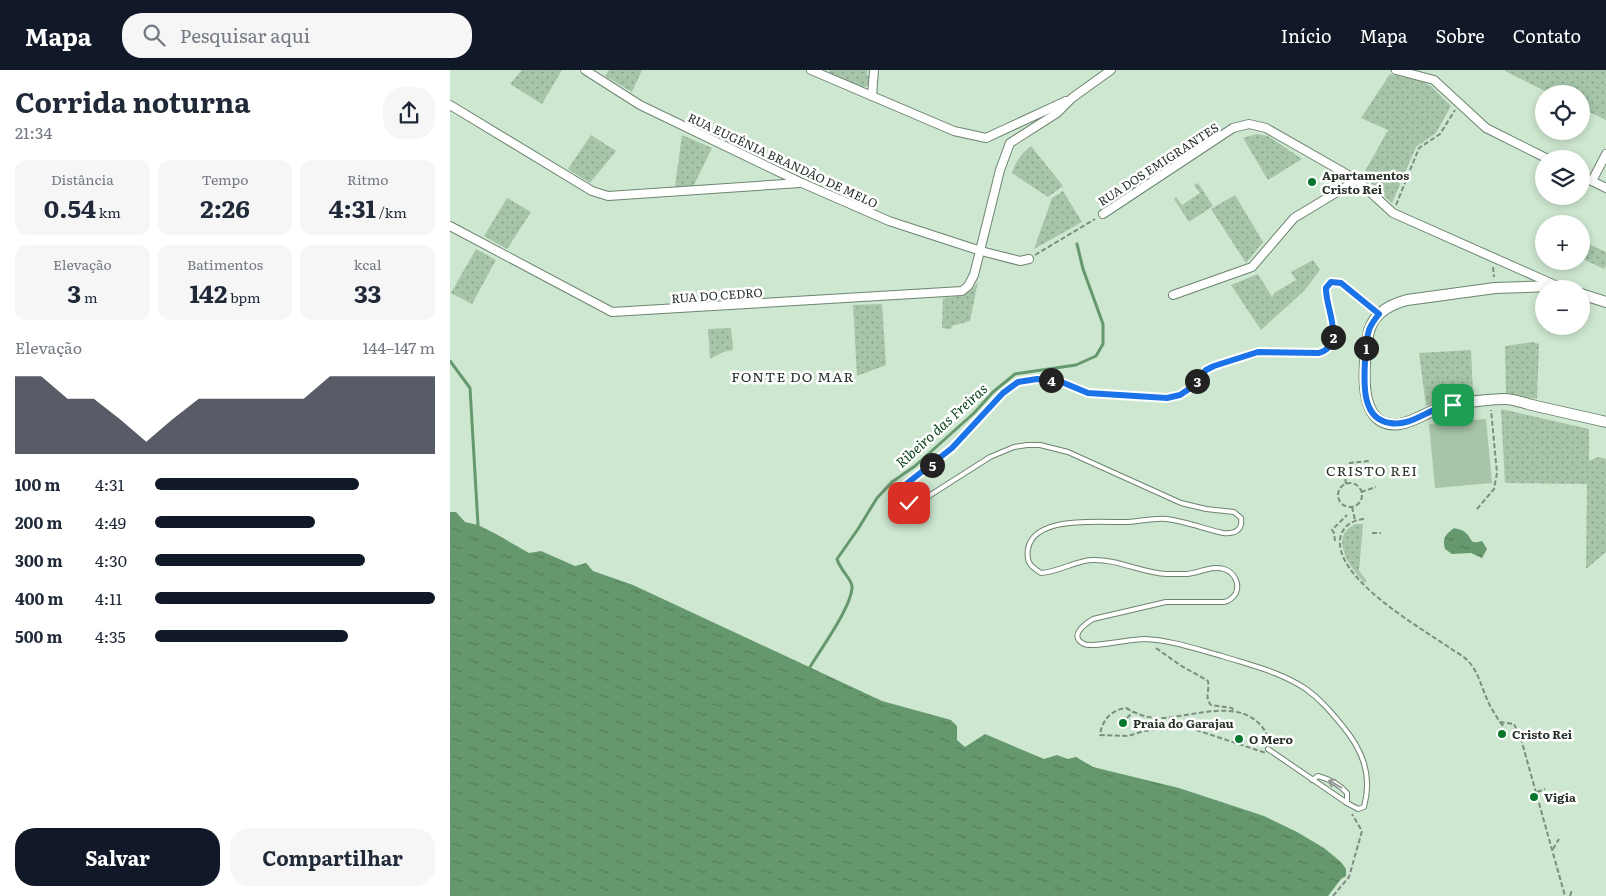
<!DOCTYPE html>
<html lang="pt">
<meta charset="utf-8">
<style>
body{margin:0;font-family:Literata,serif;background:#f6f6f7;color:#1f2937;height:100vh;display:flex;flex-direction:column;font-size:19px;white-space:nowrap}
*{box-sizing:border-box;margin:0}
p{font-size:16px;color:#747a83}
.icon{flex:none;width:28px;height:28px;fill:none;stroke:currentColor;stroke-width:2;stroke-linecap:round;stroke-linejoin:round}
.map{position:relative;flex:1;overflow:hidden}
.sheet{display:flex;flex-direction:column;background:#fff;width:450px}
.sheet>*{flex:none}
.fabs{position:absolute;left:1085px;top:15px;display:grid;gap:10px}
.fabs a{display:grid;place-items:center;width:55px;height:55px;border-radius:50%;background:#fff;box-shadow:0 2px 8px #0003;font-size:25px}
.pin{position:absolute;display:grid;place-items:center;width:42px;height:42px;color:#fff;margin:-21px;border-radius:10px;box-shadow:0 2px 8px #0006}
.km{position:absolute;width:25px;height:25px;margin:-12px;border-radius:50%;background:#222;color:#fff;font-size:14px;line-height:25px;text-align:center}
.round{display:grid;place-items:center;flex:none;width:52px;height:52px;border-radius:20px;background:#f6f6f7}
.head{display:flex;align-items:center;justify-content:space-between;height:85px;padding:0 15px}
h1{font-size:28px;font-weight:700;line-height:38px}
.figures{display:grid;grid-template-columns:repeat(3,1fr);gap:8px;height:85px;padding:5px 15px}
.figures div{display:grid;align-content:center;border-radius:12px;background:#f6f6f7;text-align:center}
.figures b{font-size:25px;font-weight:700}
.figures small{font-size:14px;font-weight:400}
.figures p{font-size:14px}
.chart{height:140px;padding:10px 15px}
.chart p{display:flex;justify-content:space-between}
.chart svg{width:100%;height:90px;margin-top:5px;fill:#111827;opacity:.7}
.cta{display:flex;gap:10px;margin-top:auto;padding:10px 15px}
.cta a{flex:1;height:58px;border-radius:20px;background:#111827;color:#fff;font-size:20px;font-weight:700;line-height:58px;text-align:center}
.cta a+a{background:#f6f6f7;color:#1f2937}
ul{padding:0 15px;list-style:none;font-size:16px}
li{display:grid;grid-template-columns:80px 60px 1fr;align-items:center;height:38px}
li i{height:12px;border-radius:6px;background:#111827}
header{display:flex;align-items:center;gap:30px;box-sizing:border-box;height:70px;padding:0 25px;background:#111827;color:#fff}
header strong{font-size:24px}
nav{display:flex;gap:28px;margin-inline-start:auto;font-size:18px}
.search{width:350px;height:45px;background:#f6f6f7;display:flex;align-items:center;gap:12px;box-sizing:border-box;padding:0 18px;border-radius:20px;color:#747a83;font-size:19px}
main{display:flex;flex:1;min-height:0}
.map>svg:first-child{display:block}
.grass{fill:url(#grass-dots)}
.pitch{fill:#a6c5a9}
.water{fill:url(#water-ripples)}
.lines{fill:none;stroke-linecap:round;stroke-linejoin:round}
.stream{stroke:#66986d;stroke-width:3}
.service-casing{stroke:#6d846f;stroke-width:6}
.minor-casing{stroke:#6d846f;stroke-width:10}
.tertiary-casing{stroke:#6d846f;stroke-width:12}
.path{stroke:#7c8e7e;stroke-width:2;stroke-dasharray:5 2.5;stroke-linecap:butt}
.service{stroke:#fff;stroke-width:4}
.minor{stroke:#fff;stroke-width:8}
.tertiary{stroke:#fff;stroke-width:10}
.oneway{stroke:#939894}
.route-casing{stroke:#fff;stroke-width:10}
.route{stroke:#1a73e8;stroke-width:6}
.poi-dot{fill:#06782d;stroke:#fff;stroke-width:2}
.labels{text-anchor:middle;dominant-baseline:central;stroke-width:5;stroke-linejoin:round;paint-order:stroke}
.street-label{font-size:12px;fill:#273128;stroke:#fff}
.poi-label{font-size:12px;font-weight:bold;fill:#273128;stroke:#fff;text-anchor:start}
.neighbourhood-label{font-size:14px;letter-spacing:1px;fill:#273128;stroke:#fff}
.water-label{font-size:14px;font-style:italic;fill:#0c461b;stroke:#fff}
</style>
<header>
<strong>Mapa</strong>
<div class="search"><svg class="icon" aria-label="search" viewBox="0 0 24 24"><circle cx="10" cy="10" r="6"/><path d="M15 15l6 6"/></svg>Pesquisar aqui</div>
<nav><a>Início</a><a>Mapa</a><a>Sobre</a><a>Contato</a></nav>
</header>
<main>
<section class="sheet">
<div class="head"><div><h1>Corrida noturna</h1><p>21:34</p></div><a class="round"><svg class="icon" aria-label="share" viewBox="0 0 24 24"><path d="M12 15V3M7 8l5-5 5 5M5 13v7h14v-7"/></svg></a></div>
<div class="figures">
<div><p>Distância</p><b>0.54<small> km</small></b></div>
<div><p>Tempo</p><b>2:26</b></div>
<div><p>Ritmo</p><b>4:31<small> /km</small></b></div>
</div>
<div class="figures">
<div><p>Elevação</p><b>3<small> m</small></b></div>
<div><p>Batimentos</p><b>142<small> bpm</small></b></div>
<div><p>kcal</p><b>33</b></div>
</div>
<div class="chart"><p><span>Elevação</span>144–147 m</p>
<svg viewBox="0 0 160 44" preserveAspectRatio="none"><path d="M0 44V6L10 6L20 17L30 17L40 27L50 38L60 27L70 17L80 17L90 17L100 17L110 17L120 6L130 6L140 6L150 6L160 6V44z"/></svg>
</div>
<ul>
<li><b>100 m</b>4:31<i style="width:73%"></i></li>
<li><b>200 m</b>4:49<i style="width:57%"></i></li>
<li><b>300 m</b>4:30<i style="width:75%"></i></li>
<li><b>400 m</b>4:11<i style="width:100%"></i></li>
<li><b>500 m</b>4:35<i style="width:69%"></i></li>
</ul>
<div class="cta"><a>Salvar</a><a>Compartilhar</a></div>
</section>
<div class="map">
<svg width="1156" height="826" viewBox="0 0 1156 826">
<defs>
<pattern id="grass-dots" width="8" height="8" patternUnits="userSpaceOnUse" patternTransform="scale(1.25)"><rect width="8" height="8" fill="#a6c5a9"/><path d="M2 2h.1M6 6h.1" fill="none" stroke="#87a18a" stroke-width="1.8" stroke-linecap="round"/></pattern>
<pattern id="water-ripples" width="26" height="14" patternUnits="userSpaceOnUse" patternTransform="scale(1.25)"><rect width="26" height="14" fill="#66986d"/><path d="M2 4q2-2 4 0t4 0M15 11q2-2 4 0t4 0" fill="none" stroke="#547d5a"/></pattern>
</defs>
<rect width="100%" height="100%" fill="#cee7d0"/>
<g class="grass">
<polygon points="72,0 112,0 92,34 60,14"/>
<polygon points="159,0 192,0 182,22 155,6"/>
<polygon points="379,0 417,0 417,6 419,6 418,16 413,17 384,6 380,4"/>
<polygon points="1055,0 1156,0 1156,50 1131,38 1131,24 1101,24 1055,1"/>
<polygon points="940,4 973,12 981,16 1001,36 986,63 966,77 942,133 913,105 938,60 911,48"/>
<polygon points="807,64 818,66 852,89 818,110 793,68"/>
<polygon points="141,65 166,81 140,113 118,99"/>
<polygon points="232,65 262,78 242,119 225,117"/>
<path d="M581,76L613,116L598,127L562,103C566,91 571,84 581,76Z"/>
<polygon points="748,113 763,136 739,152 724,129 726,127 732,135 750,123 744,115"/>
<polygon points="613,121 632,152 584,179 602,128"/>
<polygon points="785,125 813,172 796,193 761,139"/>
<polygon points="57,128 81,142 57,179 34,166"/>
<polygon points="1134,172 1156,182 1156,196 1154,199 1131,188 1131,177"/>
<polygon points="26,179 46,190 22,234 1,223"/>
<polygon points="863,190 870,200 854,221 811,260 781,215 808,204 822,227 824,223 846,210 841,202"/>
<path d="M528,211L520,251L502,256L501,259L492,258L493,228C509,227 520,225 528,211Z"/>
<polygon points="432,234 436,295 407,306 403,235"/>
<polygon points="281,258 283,280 273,282 260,289 258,259"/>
<polygon points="1083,272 1089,274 1087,329 1056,323 1055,276"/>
<polygon points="1021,280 1023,324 1002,328 976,336 969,283"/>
<polygon points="1051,339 1139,359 1139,391 1148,387 1156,389 1156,482 1136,499 1137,414 1055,413"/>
<path d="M906,454H913L909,501L917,511L915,513C901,499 877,466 906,454Z"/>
</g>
<polygon class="pitch" points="1036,349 1042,413 985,418 979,354"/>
<g class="water">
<polygon points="0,442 6,442 15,452 28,455 46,464 79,483 91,481 125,496 136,493 143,501 183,515 432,631 501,650 507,656 507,670 515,677 535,664 594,689 607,685 618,689 626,687 643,697 729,718 814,746 847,762 874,778 891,792 896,799 896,806 891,809 878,826 0,826"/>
<path d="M1004,458C1007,459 1013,460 1016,463C1023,469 1019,475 1032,471L1037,479L1032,488L1021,483L1002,484L995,479C992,468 995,465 1004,458Z"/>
</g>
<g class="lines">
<g class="stream">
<polyline points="0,291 20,318 28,455"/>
<path d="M360,597C370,580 403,535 402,516C401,508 390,500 387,489L408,459L427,428L442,412L465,396L524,343L543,322L565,304L626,295L646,286L653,274V254L633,199L627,174"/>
</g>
<g class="service-casing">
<g id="service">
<path d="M818,679L897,733L908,739L914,737C923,704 912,679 891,654C880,641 870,629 856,619C831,602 800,595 772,586C746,579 721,570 694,569C680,569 643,578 634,574C618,566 635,554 643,549L716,532H774C779,531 783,528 786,523C790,513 784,502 774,499C762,495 749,503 737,504C730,504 724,504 717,504C692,503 668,489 642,490C624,491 609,502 591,503C580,496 576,492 578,479C584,444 653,453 678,452C691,451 705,448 717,449C734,451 755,459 773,463C784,464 793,461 791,448L784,442L756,439L731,433L618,382L590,375H577L564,377L540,387L471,431C457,436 448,430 455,415L502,378L553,323L568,312L587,309L609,311L638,323L717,328L730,325L742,317L755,300L764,296L808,282L869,283C897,274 875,238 876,218L881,213H891L929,244"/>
<path d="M862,710L868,706C879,709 890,715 897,723V733"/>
</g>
</g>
<g class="minor-casing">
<g id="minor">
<polyline points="135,0 190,35 352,113 439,151 531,181 570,191 579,189"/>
<polyline points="361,0 504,61 536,68 616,31"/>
<polyline points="946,0 984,10 1036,58 1098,89"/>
<polyline points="422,26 424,0"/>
<polyline points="0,35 142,121 158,126 350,113"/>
<polyline points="1131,106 1142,111 1156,84"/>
<polyline points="1142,111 1156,118"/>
<polyline points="653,144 783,58 799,54 816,58 907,110 943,143 1105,215"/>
<polyline points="0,156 162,242 512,221 518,216 524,205 550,100 560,73 607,43 622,28 661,0"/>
<polyline points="723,225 802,197 844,148 907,110"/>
</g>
</g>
<g class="tertiary-casing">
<g id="tertiary">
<path d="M1114,219L1106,216L1045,218L957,230C938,235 921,245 918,266C914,293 905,360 950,354C963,352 974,344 985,340C1006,332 1031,330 1053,329C1062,328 1073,333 1082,335C1107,341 1131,346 1156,352"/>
<polyline points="1131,224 1156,232"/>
</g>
</g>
<g class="path">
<polyline points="946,135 969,78 990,64 1005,40"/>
<polyline points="585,185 645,149"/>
<polyline points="1043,197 1044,207"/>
<circle cx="900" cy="425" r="12"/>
<polyline points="896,414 894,399 900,393 919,391"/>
<polyline points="911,422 926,417"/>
<polyline points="902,437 905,450"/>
<polyline points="1027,439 1044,419 1047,403 1041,340"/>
<path d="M914,449C904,450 895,454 891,465C879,506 971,558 1000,578C1005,582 1014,586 1018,591C1028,601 1031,616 1037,629C1040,637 1045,644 1050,652L1064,654L1071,669L1115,826"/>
<polyline points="922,463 931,463"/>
<polyline points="885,471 884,463 882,460 897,445"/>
<path d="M706,578L730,595L758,611C760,620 754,628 761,635L782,638L784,642"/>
<path d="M676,638C687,644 696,648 709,648C742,648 792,625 815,661C819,669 820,675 816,683L737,657L694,661L678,666L650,665C652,650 661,640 676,638Z"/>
<polyline points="677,648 683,642"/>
<polyline points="1050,652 1055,658"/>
<polyline points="1087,722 1095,719"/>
<polyline points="1103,779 1109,769"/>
<polyline points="883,826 899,807 912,761 902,744"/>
<polyline points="1120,826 1122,820"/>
</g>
<use href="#service" class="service"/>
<use href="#minor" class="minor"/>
<use href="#tertiary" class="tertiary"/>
</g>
<defs><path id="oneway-shaft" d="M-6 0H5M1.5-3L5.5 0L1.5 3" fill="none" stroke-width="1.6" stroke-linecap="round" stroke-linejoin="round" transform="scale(1.25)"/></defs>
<use class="oneway" href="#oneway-shaft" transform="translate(885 714) rotate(-150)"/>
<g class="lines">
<g class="route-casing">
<path id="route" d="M459,433L452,427V422L455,415L502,378L553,323L568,312L587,309L609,311L638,323L717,328L730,325L742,317L756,300L764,296L808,282L869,283C897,274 875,238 876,218L881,212L891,213L929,244C925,249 921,254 919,260C916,270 916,281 915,291C914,312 911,349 940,353C956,356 970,346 984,340C990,338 997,337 1003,335"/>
</g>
<use href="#route" class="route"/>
</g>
<g class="poi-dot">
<circle cx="862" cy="112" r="5"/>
<circle cx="673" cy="653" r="5"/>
<circle cx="1052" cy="664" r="5"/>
<circle cx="789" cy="669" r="5"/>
<circle cx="1084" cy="727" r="5"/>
</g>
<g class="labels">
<g class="street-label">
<text transform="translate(333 90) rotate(25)">RUA EUGÉNIA BRANDÃO DE MELO</text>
<text transform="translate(708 94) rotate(-33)">RUA DOS EMIGRANTES</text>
<text transform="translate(267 225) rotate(-4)">RUA DO CEDRO</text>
</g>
<g class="poi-label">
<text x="872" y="105">Apartamentos<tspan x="872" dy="14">Cristo Rei</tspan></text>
<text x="683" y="653">Praia do Garajau</text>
<text x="1062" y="664">Cristo Rei</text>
<text x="799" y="669">O Mero</text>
<text x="1094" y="727">Vigia</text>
</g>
<g class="neighbourhood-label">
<text x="343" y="306">FONTE DO MAR</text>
<text x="922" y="400">CRISTO REI</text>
</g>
<g class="water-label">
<text transform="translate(491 355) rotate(-42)">Ribeiro das Freiras</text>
</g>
</g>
</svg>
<div class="fabs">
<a><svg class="icon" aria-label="locate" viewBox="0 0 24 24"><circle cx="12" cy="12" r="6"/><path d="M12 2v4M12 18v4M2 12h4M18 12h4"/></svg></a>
<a><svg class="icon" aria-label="layers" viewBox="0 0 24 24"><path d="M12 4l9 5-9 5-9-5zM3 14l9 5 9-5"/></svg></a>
<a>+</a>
<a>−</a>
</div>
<div class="pin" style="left:1003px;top:335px;background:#1e9e55"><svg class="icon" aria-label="arrive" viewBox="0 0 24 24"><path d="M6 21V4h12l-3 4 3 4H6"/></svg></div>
<div class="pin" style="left:459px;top:433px;background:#d93025"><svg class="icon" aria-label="check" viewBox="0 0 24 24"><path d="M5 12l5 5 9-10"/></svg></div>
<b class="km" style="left:916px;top:278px">1</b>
<b class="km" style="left:883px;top:267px">2</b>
<b class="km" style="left:747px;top:311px">3</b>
<b class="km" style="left:601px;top:310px">4</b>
<b class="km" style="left:482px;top:395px">5</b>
</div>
</main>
